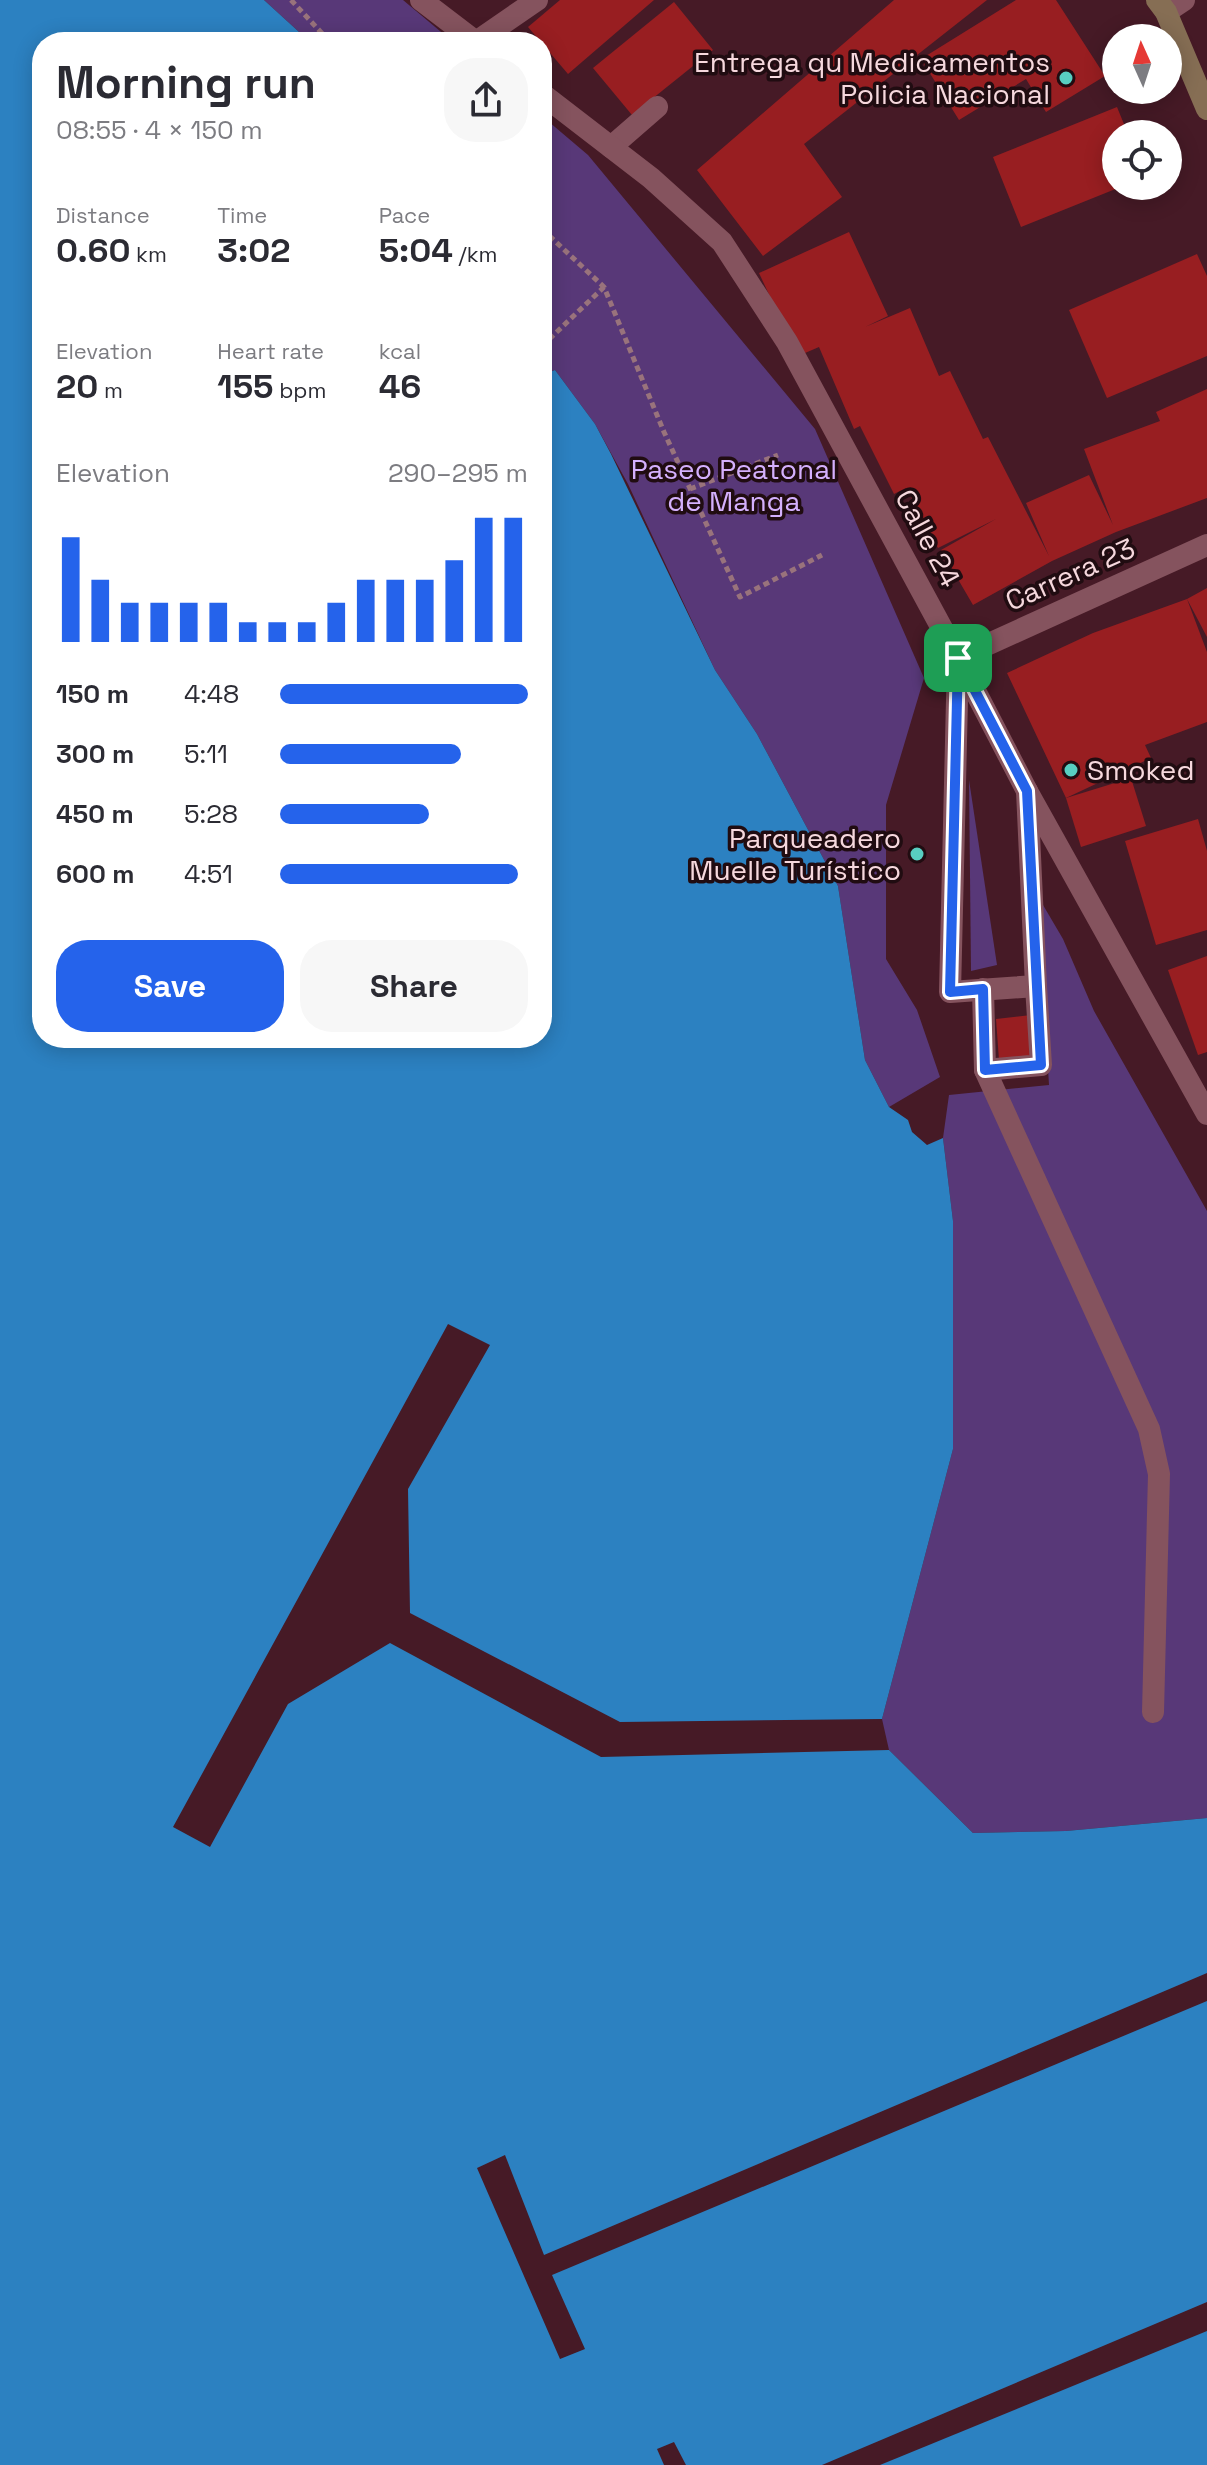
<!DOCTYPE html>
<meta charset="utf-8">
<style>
body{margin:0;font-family:"Space Grotesk",sans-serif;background:#f7f7f7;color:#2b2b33;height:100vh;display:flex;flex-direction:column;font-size:30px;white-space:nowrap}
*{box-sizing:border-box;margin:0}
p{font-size:26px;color:#7c7c81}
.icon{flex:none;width:44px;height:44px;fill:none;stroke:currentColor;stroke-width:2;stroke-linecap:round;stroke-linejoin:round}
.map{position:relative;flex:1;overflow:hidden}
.details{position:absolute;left:32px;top:32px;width:520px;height:1016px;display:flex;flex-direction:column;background:#fff;border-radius:32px;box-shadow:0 4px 20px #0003}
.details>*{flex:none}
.needle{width:52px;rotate:357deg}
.controls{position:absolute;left:1102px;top:24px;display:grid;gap:16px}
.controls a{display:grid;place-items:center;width:80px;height:80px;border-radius:50%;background:#fff;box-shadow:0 4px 20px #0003;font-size:40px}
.pin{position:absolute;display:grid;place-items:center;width:68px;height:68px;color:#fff;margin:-34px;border-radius:16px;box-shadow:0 4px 12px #0006}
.round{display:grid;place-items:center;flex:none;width:84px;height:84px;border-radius:32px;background:#f7f7f7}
.head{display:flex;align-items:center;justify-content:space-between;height:136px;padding:0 24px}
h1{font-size:44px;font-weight:800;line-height:60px}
.metrics{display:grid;grid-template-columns:repeat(3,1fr);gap:12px;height:136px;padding:8px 24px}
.metrics div{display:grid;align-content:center}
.metrics b{font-size:34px;font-weight:800}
.metrics small{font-size:22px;font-weight:400}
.metrics p{font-size:22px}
.chart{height:224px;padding:16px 24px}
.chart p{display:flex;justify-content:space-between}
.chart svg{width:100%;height:144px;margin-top:8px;stroke:#2563eb;stroke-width:6}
.cta{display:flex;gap:16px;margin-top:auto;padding:16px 24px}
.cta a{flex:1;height:92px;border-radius:32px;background:#2563eb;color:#fff;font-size:32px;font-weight:800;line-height:92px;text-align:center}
.cta a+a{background:#f7f7f7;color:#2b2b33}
ul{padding:0 24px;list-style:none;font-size:26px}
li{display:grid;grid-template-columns:128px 96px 1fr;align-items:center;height:60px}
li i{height:20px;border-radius:10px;background:#2563eb}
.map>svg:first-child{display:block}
.green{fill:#583878}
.water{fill:#2c81c1}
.building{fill:#981e21}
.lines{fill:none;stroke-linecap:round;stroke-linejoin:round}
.path{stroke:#99737c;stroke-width:5;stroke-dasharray:6 4;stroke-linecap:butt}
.service{stroke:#85535e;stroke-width:22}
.minor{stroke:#85535e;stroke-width:22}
.tertiary{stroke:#85535e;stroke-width:22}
.secondary{stroke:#866e54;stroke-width:22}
.route-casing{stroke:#fff;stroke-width:16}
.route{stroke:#2563eb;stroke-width:10}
.poi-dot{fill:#58cec1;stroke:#200c11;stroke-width:3}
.labels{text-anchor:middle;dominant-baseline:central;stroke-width:7;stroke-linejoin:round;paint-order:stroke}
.poi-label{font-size:28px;fill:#f6d8dd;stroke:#200c11;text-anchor:end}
.park-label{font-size:28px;fill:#d4b0fd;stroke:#200c11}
.street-label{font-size:28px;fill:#f6d8dd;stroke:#200c11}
</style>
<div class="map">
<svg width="1207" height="2465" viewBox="0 0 1207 2465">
<rect width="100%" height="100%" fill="#461a26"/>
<g class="green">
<polygon points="264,0 403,0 453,42 310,42"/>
<polygon points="542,116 588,155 815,429 924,678 886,805 886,959 917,1010 940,1077 889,1107 865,1060 838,886 757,734 715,670 628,484 595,424 555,370 542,375"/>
<polygon points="969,780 997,965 971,971"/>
<polygon points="1043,905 1063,939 1094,1011 1207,1211 1207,1818 1066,1831 973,1833 889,1750 882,1719 953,1449 953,1221 943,1138 949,1095 1049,1085 1044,1002"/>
</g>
<g class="water">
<polygon points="0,0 264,0 310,42 42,42 42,1038 542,1038 542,375 555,370 595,424 611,454 715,670 757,734 838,886 865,1060 889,1107 908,1120 912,1132 927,1145 943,1138 953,1221 953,1449 882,1719 620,1722 410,1613 408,1489 490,1345 448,1324 173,1827 210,1847 288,1704 390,1643 601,1757 889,1750 973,1833 1066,1831 1207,1818 1207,1973 544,2255 505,2155 477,2168 560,2359 585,2349 552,2275 1207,2001 1207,2302 822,2465 686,2465 674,2442 657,2449 664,2465 0,2465"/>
<polygon points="1207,2331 1207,2465 880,2465"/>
</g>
<g class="building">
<polygon points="560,0 654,0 568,74 528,27"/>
<polygon points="894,0 987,0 804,144 842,197 763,256 697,170"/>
<polygon points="1016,0 1056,0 1105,76 1046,112 1026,79 959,120 921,59"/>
<polygon points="674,2 713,50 632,115 593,68"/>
<polygon points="1117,107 1128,134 1116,134 1116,186 1123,186 1021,227 993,157"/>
<polygon points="849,232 888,316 865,327 910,308 939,376 950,371 983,439 988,437 1049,556 1026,503 1089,475 1113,525 1084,449 1160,421 1156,412 1207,389 1207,498 1116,532 1052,561 973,605 941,550 996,519 938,548 906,488 894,494 860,426 854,429 819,347 798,356 759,273"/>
<polygon points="1197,254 1207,276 1207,356 1107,398 1069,310"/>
<polygon points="1207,588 1207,637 1187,599 1207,652 1207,722 1145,745 1151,758 1066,798 1007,673 1093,633 1187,599"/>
<polygon points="1131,778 1146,826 1081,847 1066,798"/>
<polygon points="1198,819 1207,851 1207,930 1156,945 1125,841"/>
<polygon points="1207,956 1207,1052 1198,1055 1168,970"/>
<polygon points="1031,1015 1035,1056 999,1060 996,1019"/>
</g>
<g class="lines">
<g class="path">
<polyline points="291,0 330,42"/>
<polyline points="542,229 604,287 664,432 740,597 822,555"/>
<polyline points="542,346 604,287"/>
<polyline points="690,489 778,455"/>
</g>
<g class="service">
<polyline points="476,42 537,0"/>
<polyline points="611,147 657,107"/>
<polyline points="958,658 950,992 1036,986 1027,791"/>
<polyline points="983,989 985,1070 1041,1065 1036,986"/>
<polyline points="985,1070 1149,1429 1159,1474 1153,1712"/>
</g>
<g class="minor">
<polyline points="421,0 476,42"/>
<polyline points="542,94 651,178 722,242 787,342 958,658 1027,791 1207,1114"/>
<polyline points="958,658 1207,545"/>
</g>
<polyline class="tertiary" points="1166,12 1184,0"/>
<polyline class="secondary" points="1157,0 1166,12 1207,109"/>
</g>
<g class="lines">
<g class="route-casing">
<polygon id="route" points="958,658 1027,791 1041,1065 985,1070 983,989 950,992"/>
</g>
<use href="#route" class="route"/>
</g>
<g class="poi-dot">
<circle cx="1066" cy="78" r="8"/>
<circle cx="1071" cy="770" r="8"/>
<circle cx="917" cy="854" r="8"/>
</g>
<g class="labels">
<g class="poi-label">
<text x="1050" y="62">Entrega qu Medicamentos<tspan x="1050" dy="32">Policia Nacional</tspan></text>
<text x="1087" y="770" text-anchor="start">Smoked</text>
<text x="901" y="838">Parqueadero<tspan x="901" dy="32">Muelle Turístico</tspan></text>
</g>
<g class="park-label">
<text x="734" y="469">Paseo Peatonal<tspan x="734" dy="32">de Manga</tspan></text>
</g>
<g class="street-label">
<text transform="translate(928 538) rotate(62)">Calle 24</text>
<text transform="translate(1070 574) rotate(-24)">Carrera 23</text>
</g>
</g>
</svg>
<div class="controls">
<a><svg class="needle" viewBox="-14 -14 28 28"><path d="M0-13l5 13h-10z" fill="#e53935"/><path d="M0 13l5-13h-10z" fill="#7c7c81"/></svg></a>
<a><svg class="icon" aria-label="locate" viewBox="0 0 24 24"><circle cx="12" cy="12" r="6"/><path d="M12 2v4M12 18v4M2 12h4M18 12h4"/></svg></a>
</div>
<div class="pin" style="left:958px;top:658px;background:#1e9e55"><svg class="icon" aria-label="arrive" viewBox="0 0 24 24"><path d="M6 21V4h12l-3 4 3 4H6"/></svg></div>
<section class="details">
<div class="head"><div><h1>Morning run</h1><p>08:55 · 4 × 150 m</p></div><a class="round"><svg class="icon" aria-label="share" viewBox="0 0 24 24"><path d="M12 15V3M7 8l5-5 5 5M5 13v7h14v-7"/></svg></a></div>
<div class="metrics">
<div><p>Distance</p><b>0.60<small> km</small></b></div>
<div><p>Time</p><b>3:02</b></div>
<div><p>Pace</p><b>5:04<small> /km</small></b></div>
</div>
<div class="metrics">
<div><p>Elevation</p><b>20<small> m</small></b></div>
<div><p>Heart rate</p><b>155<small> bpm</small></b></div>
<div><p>kcal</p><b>46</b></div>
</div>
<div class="chart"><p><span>Elevation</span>290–295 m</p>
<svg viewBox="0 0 160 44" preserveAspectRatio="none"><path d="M5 44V12M15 44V25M25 44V32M35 44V32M45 44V32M55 44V32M65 44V38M75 44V38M85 44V38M95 44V32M105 44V25M115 44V25M125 44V25M135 44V19M145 44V6M155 44V6"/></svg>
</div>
<ul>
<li><b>150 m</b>4:48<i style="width:100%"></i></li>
<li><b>300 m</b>5:11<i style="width:73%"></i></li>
<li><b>450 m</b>5:28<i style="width:60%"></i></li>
<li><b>600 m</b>4:51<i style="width:96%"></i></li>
</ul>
<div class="cta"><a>Save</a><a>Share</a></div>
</section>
</div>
